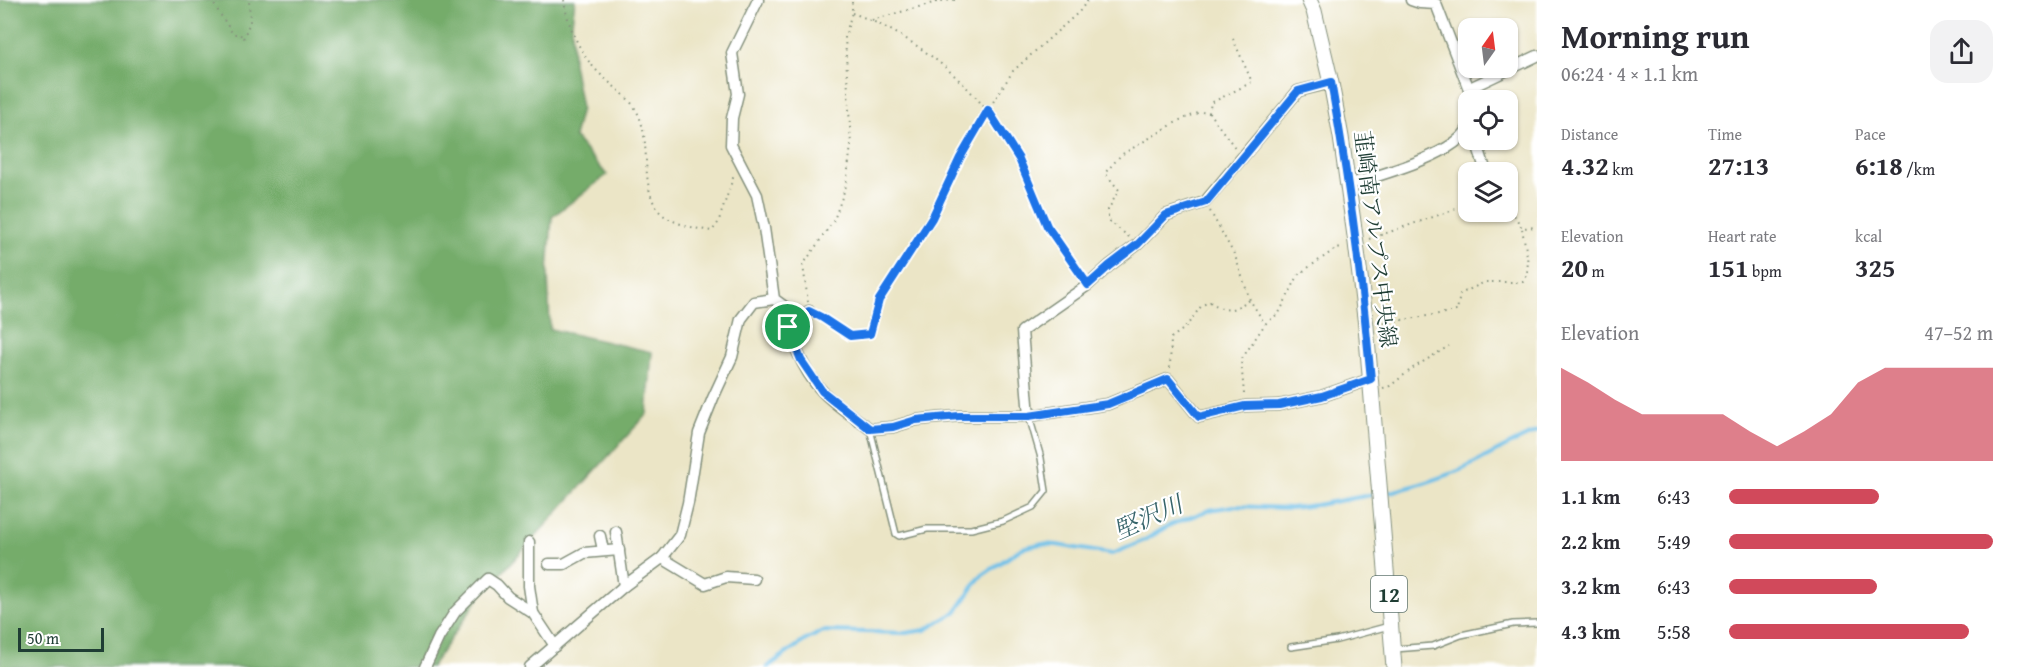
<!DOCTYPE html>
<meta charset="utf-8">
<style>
body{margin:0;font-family:"Gentium Book Plus","Noto Serif JP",serif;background:#f2f2f3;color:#2b2b33;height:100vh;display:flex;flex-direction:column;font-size:22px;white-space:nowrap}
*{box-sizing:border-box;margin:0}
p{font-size:20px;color:#7c7c81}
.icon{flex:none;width:33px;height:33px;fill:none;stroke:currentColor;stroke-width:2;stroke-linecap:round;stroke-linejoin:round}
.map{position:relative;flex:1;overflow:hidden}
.sheet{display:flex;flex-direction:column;background:#fff;width:480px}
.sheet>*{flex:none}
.needle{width:39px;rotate:14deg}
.controls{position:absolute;left:1458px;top:18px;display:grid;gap:12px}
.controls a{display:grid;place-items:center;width:60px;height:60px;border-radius:12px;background:#fff;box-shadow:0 2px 4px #0004;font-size:30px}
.scale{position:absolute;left:18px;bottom:15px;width:86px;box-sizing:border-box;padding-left:6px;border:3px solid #1f3d34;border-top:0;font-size:16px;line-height:21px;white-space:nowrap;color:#1f3d34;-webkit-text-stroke:4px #fff;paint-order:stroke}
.pin{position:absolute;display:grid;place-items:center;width:51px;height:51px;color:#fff;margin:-26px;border:3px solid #fff;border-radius:50%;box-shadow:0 2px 6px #0007}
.round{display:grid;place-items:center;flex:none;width:63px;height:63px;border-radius:18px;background:#f2f2f3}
.head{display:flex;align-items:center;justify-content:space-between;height:102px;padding:0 24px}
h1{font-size:33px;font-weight:700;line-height:45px}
.stats{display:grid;grid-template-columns:repeat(3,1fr);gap:9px;height:102px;padding:6px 24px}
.stats div{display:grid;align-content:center}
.stats b{font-size:26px;font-weight:700}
.stats small{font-size:16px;font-weight:400}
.stats p{font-size:16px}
.chart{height:168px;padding:12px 24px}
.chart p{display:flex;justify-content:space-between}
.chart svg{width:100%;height:108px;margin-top:6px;fill:#d1495b;opacity:.7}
ul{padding:0 24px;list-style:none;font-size:20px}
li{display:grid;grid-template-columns:96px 72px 1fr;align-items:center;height:45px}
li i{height:15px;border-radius:8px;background:#d1495b}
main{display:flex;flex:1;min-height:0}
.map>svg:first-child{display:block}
.forest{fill:#74ac6a;stroke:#4a744f;stroke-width:1.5}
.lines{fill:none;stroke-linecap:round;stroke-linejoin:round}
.stream{stroke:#6dc0e9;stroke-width:4}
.lane-casing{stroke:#85917d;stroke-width:8}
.street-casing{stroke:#85917d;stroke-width:13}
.primary-casing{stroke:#85917d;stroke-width:17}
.path{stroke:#85917d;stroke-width:2;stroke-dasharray:1.5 4.5;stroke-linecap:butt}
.lane{stroke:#fff;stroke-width:5}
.street{stroke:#fff;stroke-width:10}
.primary{stroke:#fff;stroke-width:15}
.route-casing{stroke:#fff;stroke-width:12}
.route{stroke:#1a73e8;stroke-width:8}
.labels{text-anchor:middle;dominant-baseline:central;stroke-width:4.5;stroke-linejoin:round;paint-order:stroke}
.shield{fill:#fff;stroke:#627771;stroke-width:1.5}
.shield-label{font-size:21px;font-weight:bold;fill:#1f3d34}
.street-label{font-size:22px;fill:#1f3d34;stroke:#fff}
.water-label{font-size:24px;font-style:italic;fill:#36646a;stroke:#fff}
</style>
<main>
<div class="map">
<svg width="1537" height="667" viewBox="0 0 1537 667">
<rect width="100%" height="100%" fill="#fff"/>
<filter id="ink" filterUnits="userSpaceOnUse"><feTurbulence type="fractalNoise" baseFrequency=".0167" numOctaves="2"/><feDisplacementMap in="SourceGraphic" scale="12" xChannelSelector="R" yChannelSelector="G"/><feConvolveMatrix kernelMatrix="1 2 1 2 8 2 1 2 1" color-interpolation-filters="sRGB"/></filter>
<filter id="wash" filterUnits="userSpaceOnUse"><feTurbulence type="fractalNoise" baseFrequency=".008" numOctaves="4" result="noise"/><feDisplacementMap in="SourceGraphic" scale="24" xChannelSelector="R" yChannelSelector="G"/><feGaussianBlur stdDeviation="1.35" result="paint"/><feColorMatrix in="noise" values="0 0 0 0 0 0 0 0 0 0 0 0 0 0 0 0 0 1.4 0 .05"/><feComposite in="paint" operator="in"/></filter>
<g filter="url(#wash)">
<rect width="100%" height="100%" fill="#ebe5c6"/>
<polygon class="forest" points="0,0 575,0 572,23 573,63 581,108 574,137 607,175 552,217 548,272 550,329 652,352 647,414 479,598 431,667 0,667"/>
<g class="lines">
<g class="stream">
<path d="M1383,493C1405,490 1445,477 1465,468C1489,456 1512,442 1537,432"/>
<polyline points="767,667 804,641 823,631 906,633 925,630 956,612 980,577 1022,548 1040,544 1057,545 1112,554 1143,541 1170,525 1209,510 1234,506 1291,508 1316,505 1376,494"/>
</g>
</g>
</g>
<g filter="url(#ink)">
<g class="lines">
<g class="lane-casing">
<g id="lane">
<polyline points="870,429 896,534 899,536 927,529 971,529 1003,521 1033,507 1046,491 1041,458 1029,416"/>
<polyline points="1291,647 1337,640 1389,626"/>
<polyline points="1395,649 1433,646 1461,635 1513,624 1537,623"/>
</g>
</g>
<g class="street-casing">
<g id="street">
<path d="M758,0L732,53L738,94L732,118L731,145L757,195L764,228L774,299L785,307C789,336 802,370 822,391C836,406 855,417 870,429L893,427L916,420L959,416H1029L1108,404L1168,379L1199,417L1245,406L1279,405L1322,396L1371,379"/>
<polyline points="1411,0 1420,3 1436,4 1470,92"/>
<polyline points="1469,100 1470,92 1474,86 1537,56"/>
<polyline points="1476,140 1486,172"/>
<path d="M1348,185C1376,176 1456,155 1468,128"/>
<polyline points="788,327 809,311"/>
<polyline points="1029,416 1022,331 1088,285 1109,266 1138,244 1166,215 1205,202 1298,91 1331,83"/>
<polyline points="616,532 624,586"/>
<polyline points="600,536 603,550"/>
<polyline points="529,542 529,586 533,613"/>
<polyline points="662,558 705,584 726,577 754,579"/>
<polyline points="549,564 564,564 584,553 619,550"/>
<polyline points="425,667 439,637 455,612 488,579 497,585 508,597 533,613 555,646"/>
<polyline points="530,667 624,586 662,558 680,535 688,503 699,433 713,398 732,357 741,319 754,302 774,299"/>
</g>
</g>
<g class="primary-casing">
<polyline id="primary" points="1309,0 1314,11 1331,83 1341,137 1356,243 1366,326 1394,667"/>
</g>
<g class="path">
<polyline points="211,0 233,34 240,34 243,39 250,22 249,0"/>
<path d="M564,0C567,25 581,56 599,73C614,88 631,97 639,116C651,145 640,185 658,210C668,223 696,229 712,231L718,223L734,175"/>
<path d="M852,13C921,37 986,94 1019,160C1030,181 1035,206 1047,227C1057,244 1070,260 1081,276"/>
<polyline points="872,20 940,1 955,0"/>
<polyline points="1209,113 1211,103 1252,82 1233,39"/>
<polyline points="1508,205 1522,228 1537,227"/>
<polyline points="1210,211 1235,256 1250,300 1265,324"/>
<polyline points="1129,237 1108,220 1108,210 1119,190 1105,173 1121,155 1180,120 1201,112 1209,113 1236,149"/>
<polyline points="1369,239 1468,205"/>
<polyline points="808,302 803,265 834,220 846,186 851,145 845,37 852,12 852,0"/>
<polyline points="817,315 850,337 870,334 879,300 932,218 960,158 988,110 1013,71 1079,12 1088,0"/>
<path d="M1378,324L1457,311L1460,294L1485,282H1523C1533,269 1524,244 1522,228"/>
<path d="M1170,368L1171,338L1185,328L1202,305L1210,302C1230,314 1231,310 1250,300"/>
<polyline points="1383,388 1390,386 1413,368 1449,346"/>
<polyline points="1244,394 1241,360 1265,324 1279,313 1299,274 1334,250 1344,247"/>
</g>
<use href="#lane" class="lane"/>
<use href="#street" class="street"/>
<use href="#primary" class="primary"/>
</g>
</g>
<g class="lines" filter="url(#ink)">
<g class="route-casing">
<path id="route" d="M1331,82C1349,181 1362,280 1371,379L1322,396L1279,405L1245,406L1199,417L1168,379L1108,404L1029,416H959L916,420L893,427L870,429L822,391L801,360L788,327L809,311L821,317L850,336L870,334L879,300L932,218L960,158L988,110L1019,159L1047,226L1088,285L1109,266L1138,244L1166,215L1206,202L1298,91Z"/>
</g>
<use href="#route" class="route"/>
</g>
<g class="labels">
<rect class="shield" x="1371" y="576" width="36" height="36" rx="4.5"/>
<g class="shield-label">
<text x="1389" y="594">12</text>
</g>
<g class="street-label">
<text transform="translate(1376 239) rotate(83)">韮崎南アルプス中央線</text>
</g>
<g class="water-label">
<text transform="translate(1148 517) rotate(-24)">堅沢川</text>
</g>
</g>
</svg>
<div class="controls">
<a><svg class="needle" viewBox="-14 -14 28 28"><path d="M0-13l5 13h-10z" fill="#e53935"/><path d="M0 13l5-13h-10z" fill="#7c7c81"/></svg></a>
<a><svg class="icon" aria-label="locate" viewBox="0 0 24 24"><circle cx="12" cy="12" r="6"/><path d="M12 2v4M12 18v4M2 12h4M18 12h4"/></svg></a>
<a><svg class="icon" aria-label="layers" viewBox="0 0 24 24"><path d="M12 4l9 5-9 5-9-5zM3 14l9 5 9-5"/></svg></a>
</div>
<div class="scale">50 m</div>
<div class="pin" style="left:788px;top:327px;background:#1e9e55"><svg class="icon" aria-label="arrive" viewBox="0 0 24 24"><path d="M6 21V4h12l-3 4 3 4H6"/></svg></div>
</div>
<section class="sheet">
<div class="head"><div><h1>Morning run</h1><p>06:24 · 4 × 1.1 km</p></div><a class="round"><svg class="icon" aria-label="share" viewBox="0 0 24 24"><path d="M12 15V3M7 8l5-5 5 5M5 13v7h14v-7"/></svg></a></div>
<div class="stats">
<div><p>Distance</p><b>4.32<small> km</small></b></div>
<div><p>Time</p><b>27:13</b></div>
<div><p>Pace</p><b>6:18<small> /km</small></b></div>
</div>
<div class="stats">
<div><p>Elevation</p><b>20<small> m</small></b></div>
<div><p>Heart rate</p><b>151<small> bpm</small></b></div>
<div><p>kcal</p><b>325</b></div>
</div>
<div class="chart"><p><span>Elevation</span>47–52 m</p>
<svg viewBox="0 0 160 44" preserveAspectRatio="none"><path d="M0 44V6L10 12L20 19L30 25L40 25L50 25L60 25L70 32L80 38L90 32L100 25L110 12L120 6L130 6L140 6L150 6L160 6V44z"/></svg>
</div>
<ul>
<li><b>1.1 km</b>6:43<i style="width:57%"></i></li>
<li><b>2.2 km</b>5:49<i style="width:100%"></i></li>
<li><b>3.2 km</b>6:43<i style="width:56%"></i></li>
<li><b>4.3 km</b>5:58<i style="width:91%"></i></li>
</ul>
</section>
</main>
